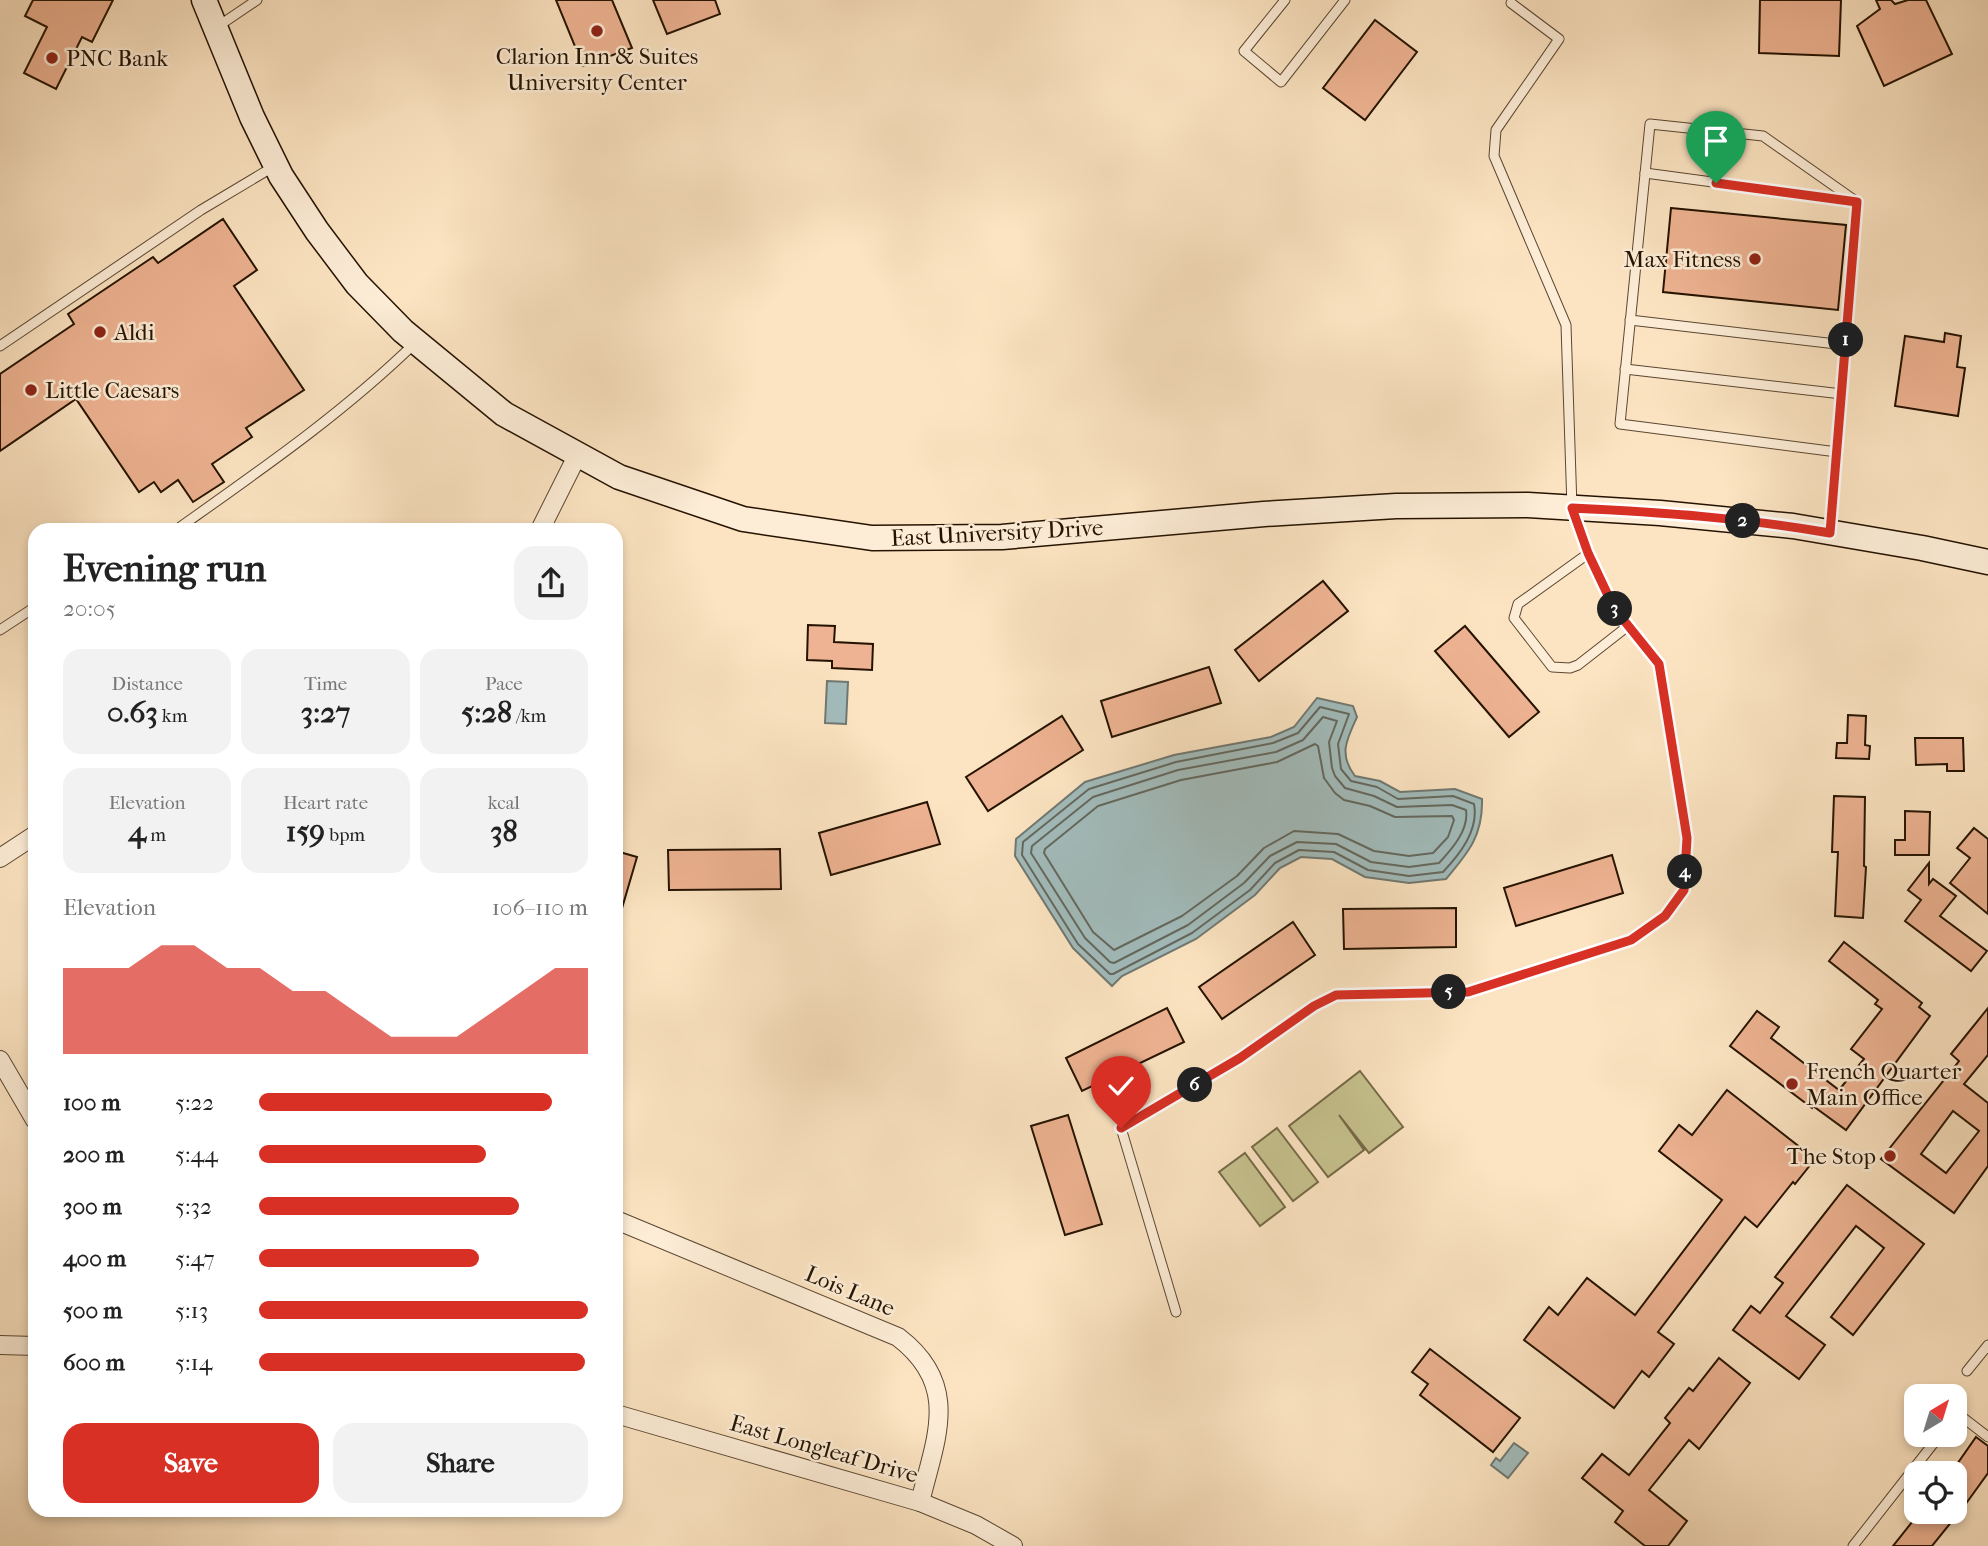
<!DOCTYPE html>
<meta charset="utf-8">
<style>
body{margin:0;font-family:"IM FELL French Canon",serif;background:#f2f2f2;color:#222;height:100vh;display:flex;flex-direction:column;font-size:26px;white-space:nowrap}
*{box-sizing:border-box;margin:0}
p{font-size:23px;color:#767676}
.icon{flex:none;width:38px;height:38px;fill:none;stroke:currentColor;stroke-width:2;stroke-linecap:round;stroke-linejoin:round}
.map{position:relative;flex:1;overflow:hidden}
.sheet{position:absolute;left:28px;top:523px;width:595px;height:994px;display:flex;flex-direction:column;background:#fff;border-radius:21px;box-shadow:0 4px 10px #0003}
.sheet>*{flex:none}
.needle{width:46px;rotate:38deg}
.tools{position:absolute;left:1904px;top:1384px;display:grid;gap:14px}
.tools a{display:grid;place-items:center;width:63px;height:63px;border-radius:14px;background:#fff;box-shadow:0 4px 10px #0003;font-size:35px}
.pin{position:absolute;display:grid;place-items:center;width:60px;height:60px;color:#fff;margin:-72px -30px;border-radius:50% 50% 50% 0;rotate:-45deg;box-shadow:0 0 7px #0007}
.pin .icon{rotate:45deg}
.km{position:absolute;width:35px;height:35px;margin:-18px;border-radius:50%;background:#222;color:#fff;font-size:19px;line-height:35px;text-align:center}
.round{display:grid;place-items:center;flex:none;width:74px;height:74px;border-radius:21px;background:#f2f2f2}
.headline{display:flex;align-items:center;justify-content:space-between;height:119px;padding:0 35px}
h1{font-size:38px;font-weight:700;line-height:52px}
.stats{display:grid;grid-template-columns:repeat(3,1fr);gap:10px;height:119px;padding:7px 35px}
.stats div{display:grid;align-content:center;border-radius:18px;background:#f2f2f2;text-align:center}
.stats b{font-size:30px;font-weight:700}
.stats small{font-size:19px;font-weight:400}
.stats p{font-size:19px}
.chart{height:196px;padding:14px 35px}
.chart p{display:flex;justify-content:space-between}
.chart svg{width:100%;height:126px;margin-top:7px;fill:#d93025;opacity:.7}
.action{display:flex;gap:14px;margin-top:auto;padding:14px 35px}
.action a{flex:1;height:80px;border-radius:21px;background:#d93025;color:#fff;font-size:28px;font-weight:700;line-height:80px;text-align:center}
.action a+a{background:#f2f2f2;color:#222}
ul{padding:0 35px;list-style:none;font-size:23px}
li{display:grid;grid-template-columns:112px 84px 1fr;align-items:center;height:52px}
li i{height:18px;border-radius:9px;background:#d93025}
.map>svg:first-child{display:block}
.green{fill:#c6c28e;stroke:#766a48;stroke-width:2}
.water{fill:#a2bcbc;stroke:#707871;stroke-width:2}
.lines{fill:none;stroke-linecap:round;stroke-linejoin:round}
.shore{stroke:#64685e;stroke-width:2}
.building{fill:#eeb392;stroke:#251301;stroke-width:2;fill-rule:evenodd}
.lane-casing{stroke:#5b4731;stroke-width:11}
.street-casing{stroke:#5b4731;stroke-width:20}
.secondary-casing{stroke:#251301;stroke-width:27}
.lane{stroke:#fdedd7;stroke-width:9}
.street{stroke:#fdedd7;stroke-width:18}
.secondary{stroke:#fdedd7;stroke-width:24}
.route-casing{stroke:#fff;stroke-width:14}
.route{stroke:#d93025;stroke-width:9}
.poi-dot{fill:#8f2418;stroke:#fdedd7;stroke-width:2.5}
.labels{text-anchor:middle;dominant-baseline:central;stroke-width:5;stroke-linejoin:round;paint-order:stroke}
.poi-label{font-size:23px;fill:#251301;stroke:#fdedd7;text-anchor:start}
.street-label{font-size:23px;fill:#251301;stroke:#fdedd7}
</style>
<div class="map">
<svg width="1988" height="1546" viewBox="0 0 1988 1546">
<rect width="100%" height="100%" fill="#fce4c2"/>
<filter id="stains"><feTurbulence type="fractalNoise" baseFrequency=".00286" numOctaves="4"/><feColorMatrix values="0 0 0 0 .2 0 0 0 0 .09 0 0 0 0 .02 0 0 0 .5 -.17"/></filter>
<radialGradient id="worn" r=".72"><stop offset=".6" stop-color="#630" stop-opacity="0"/><stop offset="1" stop-color="#630" stop-opacity=".3"/></radialGradient>
<g class="green">
<polygon points="1360,1071 1403,1127 1369,1153 1339,1115 1364,1150 1328,1177 1289,1126"/>
<polygon points="1277,1128 1318,1182 1293,1201 1252,1147"/>
<polygon points="1245,1153 1285,1207 1260,1226 1219,1172"/>
</g>
<g class="water">
<polygon points="827,681 848,682 846,724 825,723"/>
<path d="M1317,698L1353,706L1357,717C1347,739 1338,754 1355,776L1380,781L1400,792L1455,789L1482,799C1483,835 1469,852 1446,879L1409,883L1365,877L1332,859L1301,857L1280,868L1255,895L1196,939L1122,976L1112,986L1073,948L1015,856L1016,839L1085,782L1174,755L1271,737L1294,727Z"/>
<polygon points="1514,1443 1528,1453 1508,1478 1491,1465 1496,1458 1500,1461"/>
</g>
<g class="lines">
<g class="shore">
<path d="M1320,707L1349,714L1338,744L1341,769L1351,781L1377,787L1398,799L1453,796L1474,804C1479,830 1460,854 1443,872L1409,876L1368,870L1334,852L1299,850L1275,863L1250,890L1192,933L1113,974H1110L1078,944L1022,855L1023,842L1089,789L1176,762L1273,743L1298,733Z"/>
<path d="M1323,717L1337,721L1329,742L1332,768L1335,776L1345,788L1374,796L1397,807L1452,805L1466,810C1469,830 1452,849 1439,863L1409,867L1371,862L1336,844L1297,842L1270,856L1244,883L1188,925L1114,963L1110,962L1085,938L1031,853L1032,846L1093,797L1178,770L1276,752L1303,740Z"/>
<polygon points="1315,744 1318,746 1324,778 1335,793 1344,800 1370,806 1395,817 1452,816 1454,820 1448,837 1433,853 1409,856 1374,851 1338,834 1294,831 1264,848 1237,876 1182,916 1114,950 1093,932 1044,853 1045,849 1098,806 1181,780 1277,762"/>
</g>
</g>
<g class="building">
<polygon points="33,0 113,0 92,42 82,37 56,89 24,73 47,27 25,16"/>
<polygon points="556,0 612,0 632,48 583,66"/>
<polygon points="653,0 715,0 720,14 667,34"/>
<polygon points="1760,0 1841,0 1839,56 1759,53"/>
<polygon points="1876,0 1891,0 1895,4 1908,0 1926,0 1952,54 1884,86 1857,26 1880,9"/>
<polygon points="1375,20 1417,52 1365,120 1323,88"/>
<polygon points="1671,208 1846,225 1838,310 1663,292"/>
<polygon points="223,219 257,270 234,286 304,390 246,428 252,437 212,464 224,482 193,502 178,480 161,492 154,482 139,492 76,399 0,451 0,374 74,324 68,314 153,257 158,263"/>
<polygon points="1945,333 1961,336 1957,367 1965,368 1958,416 1895,406 1905,336 1944,342"/>
<polygon points="1323,581 1348,611 1259,681 1235,650"/>
<polygon points="808,625 835,626 834,642 873,644 872,670 832,668 832,661 807,660"/>
<polygon points="1465,626 1539,712 1509,737 1435,651"/>
<polygon points="1209,667 1221,703 1112,737 1101,701"/>
<polygon points="1848,715 1866,716 1865,745 1870,746 1869,759 1836,758 1837,743 1847,743"/>
<polygon points="1062,716 1083,750 988,811 966,777"/>
<polygon points="1915,738 1963,738 1964,771 1947,771 1947,764 1916,765"/>
<polygon points="1834,796 1865,797 1864,866 1866,867 1863,918 1835,916 1838,852 1832,852"/>
<polygon points="927,802 940,844 831,875 819,833"/>
<polygon points="1905,811 1930,812 1929,855 1895,855 1895,840 1905,840"/>
<polygon points="1974,828 1988,839 1988,914 1950,883 1970,858 1957,848"/>
<polygon points="780,849 781,889 669,890 668,850"/>
<polygon points="616,851 637,857 620,915 616,914"/>
<polygon points="1612,855 1623,893 1516,926 1504,888"/>
<polygon points="1929,863 1929,884 1933,879 1956,896 1940,916 1987,951 1971,971 1905,921 1921,900 1908,890"/>
<polygon points="1456,908 1456,947 1344,949 1343,909"/>
<polygon points="1293,922 1315,955 1222,1019 1199,987"/>
<polygon points="1844,942 1922,1003 1919,1007 1930,1016 1846,1130 1813,1106 1812,1108 1730,1046 1757,1011 1779,1027 1771,1038 1839,1090 1864,1059 1851,1049 1882,1009 1875,1004 1878,1000 1829,961"/>
<polygon points="1167,1008 1184,1042 1082,1091 1066,1058"/>
<path d="M1988,1008V1055L1964,1084L1988,1103V1166L1954,1213L1881,1159L1959,1061L1951,1054ZM1953,1111L1979,1131L1946,1173L1921,1154Z"/>
<polygon points="1727,1090 1815,1159 1795,1184 1793,1182 1757,1227 1745,1217 1658,1332 1674,1344 1649,1377 1642,1371 1614,1408 1524,1340 1549,1307 1558,1315 1587,1278 1635,1315 1722,1200 1659,1151 1679,1125 1692,1135"/>
<polygon points="1068,1115 1102,1224 1065,1235 1031,1126"/>
<polygon points="1847,1185 1924,1244 1853,1335 1831,1317 1884,1248 1856,1226 1786,1316 1825,1345 1799,1379 1733,1330 1751,1306 1760,1313 1783,1283 1775,1277"/>
<polygon points="1430,1349 1520,1418 1493,1452 1420,1395 1428,1384 1412,1372"/>
<polygon points="1719,1358 1750,1383 1699,1449 1689,1440 1649,1490 1687,1521 1668,1546 1645,1546 1615,1522 1623,1511 1582,1478 1602,1454 1629,1475 1670,1423 1665,1418 1689,1388 1693,1391"/>
<polygon points="1976,1437 1988,1446 1988,1473 1965,1505 1932,1546 1893,1546 1920,1512 1955,1512 1955,1467"/>
</g>
<g class="lines">
<g class="lane-casing">
<g id="lane">
<polyline points="1285,0 1244,51 1281,82 1345,0"/>
<polyline points="217,27 257,0"/>
<polyline points="1645,173 1855,201"/>
<polyline points="1630,320 1845,345"/>
<polyline points="0,346 201,210 273,167"/>
<polyline points="1625,369 1842,394"/>
<polyline points="1837,452 1620,424 1650,124 1763,136 1857,202"/>
<path d="M176,530C259,471 342,414 415,343"/>
<polyline points="1831,531 1857,202"/>
<polyline points="1589,553 1518,604 1514,618 1552,667 1570,668 1578,665 1628,626"/>
<polyline points="0,630 35,607"/>
<polyline points="1176,1312 1121,1128 1240,1058 1314,1006 1336,995 1469,992 1631,940 1665,916 1684,890 1687,838 1659,665 1614,608 1585,546 1572,508 1566,325 1494,156 1496,130 1559,39 1511,3"/>
<polyline points="1967,1371 1988,1345"/>
<polyline points="1955,1416 1957,1413 1988,1437"/>
<polyline points="1853,1546 1940,1435"/>
</g>
</g>
<g class="street-casing">
<g id="street">
<polyline points="540,530 578,454"/>
<polyline points="0,858 35,835"/>
<polyline points="0,1060 35,1120"/>
<path d="M616,1220L898,1337C961,1385 936,1437 920,1502"/>
<polyline points="0,1345 35,1346"/>
<polyline points="616,1414 920,1502 976,1525 1013,1546"/>
</g>
</g>
<g class="secondary-casing">
<polyline id="secondary" points="204,0 252,117 281,176 317,231 357,284 403,331 504,414 619,477 743,519 872,538 1002,537 1264,514 1396,506 1528,505 1660,513 1793,526 1922,548 1988,562"/>
</g>
<use href="#lane" class="lane"/>
<use href="#street" class="street"/>
<use href="#secondary" class="secondary"/>
</g>
<g class="lines">
<g class="route-casing">
<path id="route" d="M1121,1128L1240,1058L1314,1006L1336,995L1468,992L1631,940L1665,916L1684,890L1687,838L1659,664L1614,608L1588,553L1572,508C1658,512 1745,518 1830,533L1857,202L1716,183"/>
</g>
<use href="#route" class="route"/>
</g>
<g class="poi-dot">
<circle cx="597" cy="31" r="7"/>
<circle cx="52" cy="58" r="7"/>
<circle cx="1755" cy="259" r="7"/>
<circle cx="100" cy="332" r="7"/>
<circle cx="31" cy="390" r="7"/>
<circle cx="1792" cy="1084" r="7"/>
<circle cx="1890" cy="1156" r="7"/>
</g>
<g class="labels">
<g class="poi-label">
<text x="597" y="56" text-anchor="middle">Clarion Inn &amp; Suites<tspan x="597" dy="26">University Center</tspan></text>
<text x="66" y="58">PNC Bank</text>
<text x="1741" y="259" text-anchor="end">Max Fitness</text>
<text x="114" y="332">Aldi</text>
<text x="45" y="390">Little Caesars</text>
<text x="1806" y="1071">French Quarter<tspan x="1806" dy="26">Main Office</tspan></text>
<text x="1876" y="1156" text-anchor="end">The Stop</text>
</g>
<g class="street-label">
<text transform="translate(997 533) rotate(-3)">East University Drive</text>
<text transform="translate(850 1291) rotate(23)">Lois Lane</text>
<text transform="translate(824 1449) rotate(16)">East Longleaf Drive</text>
</g>
</g>
<rect width="100%" height="100%" filter="url(#stains)"/>
<rect width="100%" height="100%" fill="url(#worn)"/>
</svg>
<div class="tools">
<a><svg class="needle" viewBox="-14 -14 28 28"><path d="M0-13l5 13h-10z" fill="#e53935"/><path d="M0 13l5-13h-10z" fill="#767676"/></svg></a>
<a><svg class="icon" aria-label="locate" viewBox="0 0 24 24"><circle cx="12" cy="12" r="6"/><path d="M12 2v4M12 18v4M2 12h4M18 12h4"/></svg></a>
</div>
<div class="pin" style="left:1716px;top:183px;background:#1e9e55"><svg class="icon" aria-label="arrive" viewBox="0 0 24 24"><path d="M6 21V4h12l-3 4 3 4H6"/></svg></div>
<div class="pin" style="left:1121px;top:1128px;background:#d93025"><svg class="icon" aria-label="check" viewBox="0 0 24 24"><path d="M5 12l5 5 9-10"/></svg></div>
<b class="km" style="left:1846px;top:340px">1</b>
<b class="km" style="left:1743px;top:521px">2</b>
<b class="km" style="left:1615px;top:609px">3</b>
<b class="km" style="left:1685px;top:872px">4</b>
<b class="km" style="left:1449px;top:992px">5</b>
<b class="km" style="left:1195px;top:1085px">6</b>
<section class="sheet">
<div class="headline"><div><h1>Evening run</h1><p>20:05</p></div><a class="round"><svg class="icon" aria-label="share" viewBox="0 0 24 24"><path d="M12 15V3M7 8l5-5 5 5M5 13v7h14v-7"/></svg></a></div>
<div class="stats">
<div><p>Distance</p><b>0.63<small> km</small></b></div>
<div><p>Time</p><b>3:27</b></div>
<div><p>Pace</p><b>5:28<small> /km</small></b></div>
</div>
<div class="stats">
<div><p>Elevation</p><b>4<small> m</small></b></div>
<div><p>Heart rate</p><b>159<small> bpm</small></b></div>
<div><p>kcal</p><b>38</b></div>
</div>
<div class="chart"><p><span>Elevation</span>106–110 m</p>
<svg viewBox="0 0 160 44" preserveAspectRatio="none"><path d="M0 44V14L10 14L20 14L30 6L40 6L50 14L60 14L70 22L80 22L90 30L100 38L110 38L120 38L130 30L140 22L150 14L160 14V44z"/></svg>
</div>
<ul>
<li><b>100 m</b>5:22<i style="width:89%"></i></li>
<li><b>200 m</b>5:44<i style="width:69%"></i></li>
<li><b>300 m</b>5:32<i style="width:79%"></i></li>
<li><b>400 m</b>5:47<i style="width:67%"></i></li>
<li><b>500 m</b>5:13<i style="width:100%"></i></li>
<li><b>600 m</b>5:14<i style="width:99%"></i></li>
</ul>
<div class="action"><a>Save</a><a>Share</a></div>
</section>
</div>
